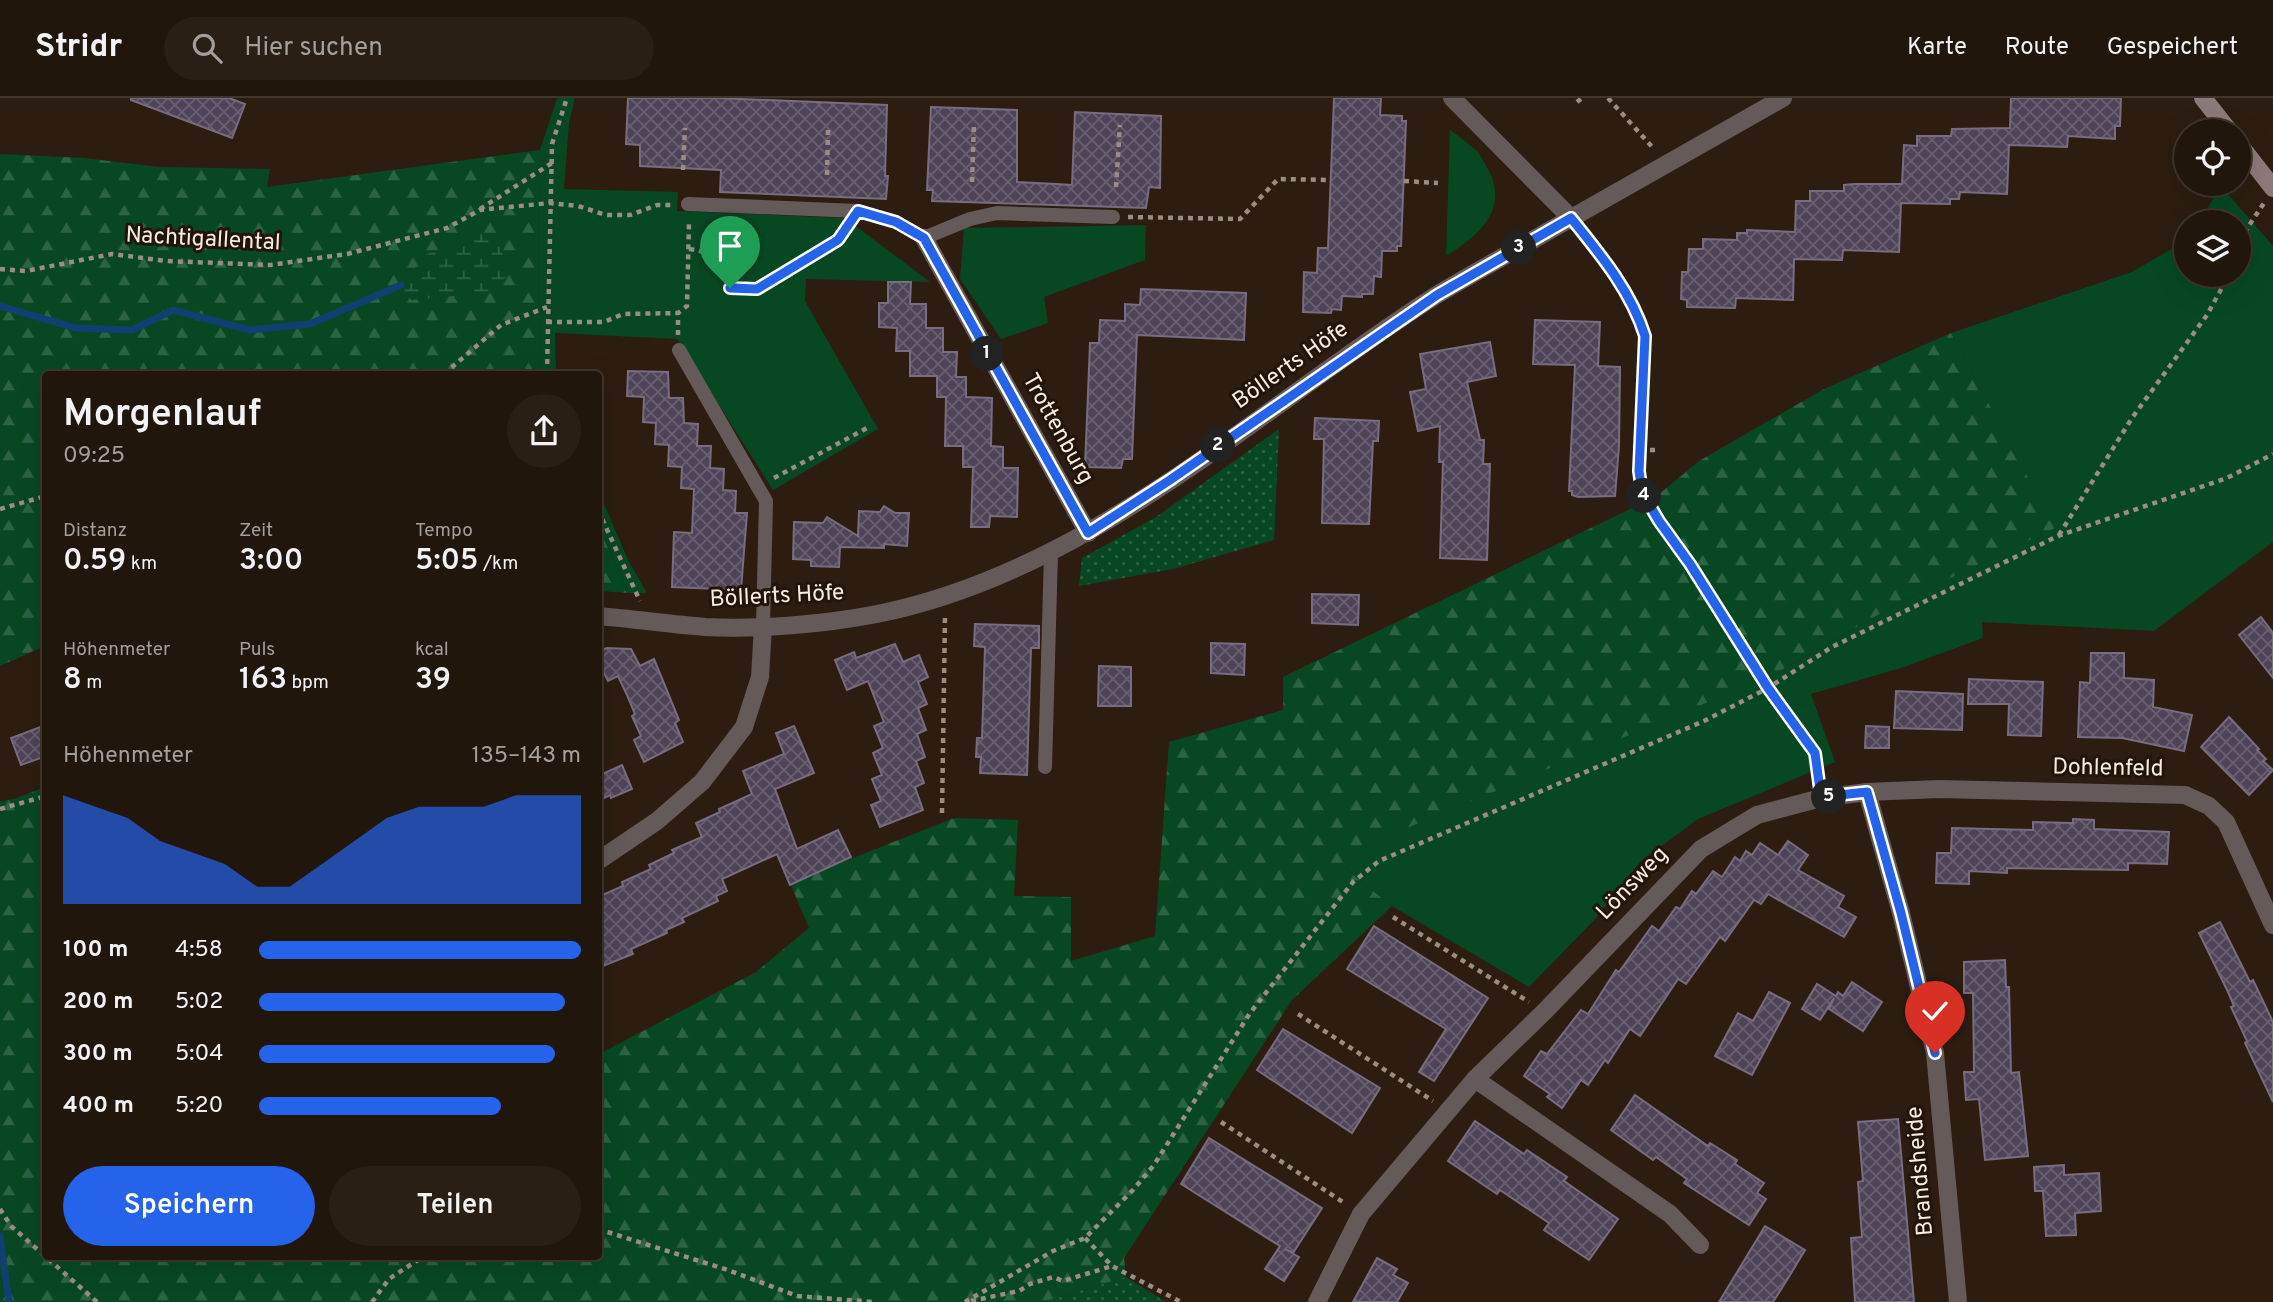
<!DOCTYPE html>
<html lang="de">
<meta charset="utf-8">
<style>
body{margin:0;font-family:Overpass,sans-serif;background:#291f15;color:#f1f3f6;height:100vh;display:flex;flex-direction:column;font-size:26px;white-space:nowrap}
*{box-sizing:border-box;margin:0}
p{font-size:23px;color:#a29f9d}
.icon{flex:none;width:38px;height:38px;fill:none;stroke:currentColor;stroke-width:2;stroke-linecap:round;stroke-linejoin:round}
.map{position:relative;flex:1;overflow:hidden}
.side{position:absolute;left:42px;top:273px;width:560px;height:889px;display:flex;flex-direction:column;background:#21160c;border-radius:7px;box-shadow:0 7px 28px #0002,0 0 0 2px #3e352d}
.side>*{flex:none}
.tools{position:absolute;left:2174px;top:21px;display:grid;gap:14px}
.tools a{display:grid;place-items:center;width:77px;height:77px;border-radius:50%;background:#21160c;box-shadow:0 7px 28px #0002,0 0 0 2px #3e352d;font-size:35px}
.pin{position:absolute;display:grid;place-items:center;width:60px;height:60px;color:#fff;margin:-72px -30px;border-radius:50% 50% 50% 0;rotate:-45deg;box-shadow:0 0 7px #0007}
.pin .icon{rotate:45deg}
.km{position:absolute;width:35px;height:35px;margin:-18px;border-radius:50%;background:#222;color:#fff;font-size:19px;line-height:35px;text-align:center}
.round{display:grid;place-items:center;flex:none;width:74px;height:74px;border-radius:37px;background:#291f15}
.summary{display:flex;align-items:center;justify-content:space-between;height:119px;padding:0 21px}
h1{font-size:38px;font-weight:600;line-height:52px}
.metrics{display:grid;grid-template-columns:repeat(3,1fr);gap:10px;height:119px;padding:7px 21px}
.metrics div{display:grid;align-content:center}
.metrics b{font-size:30px;font-weight:600}
.metrics small{font-size:19px;font-weight:400}
.metrics p{font-size:19px}
.chart{height:196px;padding:14px 21px}
.chart p{display:flex;justify-content:space-between}
.chart svg{width:100%;height:126px;margin-top:7px;fill:#2563eb;opacity:.7}
.button{display:flex;gap:14px;margin-top:auto;padding:14px 21px}
.button a{flex:1;height:80px;border-radius:42px;background:#2563eb;color:#fff;font-size:28px;font-weight:600;line-height:80px;text-align:center}
.button a+a{background:#291f15;color:#f1f3f6}
ul{padding:0 21px;list-style:none;font-size:23px}
li{display:grid;grid-template-columns:112px 84px 1fr;align-items:center;height:52px}
li i{height:18px;border-radius:9px;background:#2563eb}
header{display:flex;align-items:center;gap:42px;box-sizing:border-box;height:98px;padding:0 35px;background:#21160c;border-bottom:2px solid #3e352d}
header strong{font-size:33px}
nav{display:flex;gap:38px;margin-inline-start:auto;font-size:24px}
.search{width:490px;height:63px;background:#291f15;display:flex;align-items:center;gap:18px;box-sizing:border-box;padding:0 24px;border-radius:38px;color:#a29f9d;font-size:26px}
.map>svg:first-child{display:block}
.grass{fill:url(#grass-dots)}
.forest{fill:url(#forest-firs)}
.wetland{fill:url(#wetland-marsh)}
.park{fill:#074823}
.lines{fill:none;stroke-linecap:round;stroke-linejoin:round}
.stream{stroke:#104071;stroke-width:7}
.building{fill:url(#building-cross-hatch);stroke:#776c80;stroke-width:2}
.path{stroke:#9a8d83;stroke-width:4.5;stroke-dasharray:5 5;stroke-linecap:butt}
.lane{stroke:#655a5a;stroke-width:14}
.street{stroke:#655a5a;stroke-width:18}
.secondary{stroke:#8c7a7a;stroke-width:18}
.route-casing{stroke:#fff;stroke-width:14}
.route{stroke:#2563eb;stroke-width:9}
.labels{text-anchor:middle;dominant-baseline:central;stroke-width:6;stroke-linejoin:round;paint-order:stroke}
.street-label{font-size:23px;fill:#f7ece3;stroke:#221407}
</style>
<header>
<strong>Stridr</strong>
<div class="search"><svg class="icon" aria-label="search" viewBox="0 0 24 24"><circle cx="10" cy="10" r="6"/><path d="M15 15l6 6"/></svg>Hier suchen</div>
<nav><a>Karte</a><a>Route</a><a>Gespeichert</a></nav>
</header>
<div class="map">
<svg width="2273" height="1204" viewBox="0 0 2273 1204">
<defs>
<pattern id="grass-dots" width="8" height="8" patternUnits="userSpaceOnUse" patternTransform="scale(1.75)"><rect width="8" height="8" fill="#074823"/><path d="M2 2h.1M6 6h.1" fill="none" stroke="#2c6343" stroke-width="1.8" stroke-linecap="round"/></pattern>
<pattern id="forest-firs" width="22" height="20" patternUnits="userSpaceOnUse" patternTransform="scale(1.75)"><rect width="22" height="20" fill="#074823"/><path d="M5 1l3.5 6h-7zM16 11l3.5 6h-7z" fill="#2c6343"/></pattern>
<pattern id="wetland-marsh" width="20" height="14" patternUnits="userSpaceOnUse" patternTransform="scale(1.75)"><rect width="20" height="14" fill="#074823"/><path d="M1 5h8M5 5V1M11 12h8M15 12V8" fill="none" stroke="#2c6343"/></pattern>
<pattern id="building-cross-hatch" width="8" height="8" patternUnits="userSpaceOnUse" patternTransform="scale(1.75)"><rect width="8" height="8" fill="#4e4457"/><path d="M0 0l8 8M0 8l8-8" fill="none" stroke="#685f6f"/></pattern>
</defs>
<rect width="100%" height="100%" fill="#2c1d10"/>
<g class="grass">
<polygon points="1279,331 1274,442 1173,471 1079,488 1082,460 1156,419"/>
<polygon points="1126,1179 1166,1204 1042,1204"/>
</g>
<g class="forest">
<polygon points="540,52 539,276 46,276 45,548 0,568 0,56 84,60 159,69 270,71 267,89"/>
<polygon points="1951,235 2056,430 1897,506 1775,576 1345,770 1392,808 1292,902 1124,1160 1126,1179 1042,1204 0,1204 0,703 14,701 45,689 46,1158 598,1158 599,956 756,874 809,830 790,785 954,720 1018,722 1014,798 1071,799 1071,863 1155,838 1169,644 1283,612 1283,579 1657,398 1699,363 1824,291"/>
<polygon points="598,430 599,430 629,495 599,493"/>
</g>
<polygon class="wetland" points="478,135 495,139 511,175 487,195 411,202 401,187 425,157"/>
<g class="park">
<polygon points="557,0 575,0 569,25 564,91 678,94 677,113 845,120 930,184 806,181 805,203 878,331 773,392 677,241 555,235 556,276 539,276 540,52"/>
<path d="M1450,32C1459,39 1468,45 1476,52C1481,57 1484,65 1488,71C1510,112 1478,138 1446,158Z"/>
<polygon points="2221,88 2273,148 2273,444 2154,533 1982,524 1983,540 1901,570 1811,596 1835,664 1698,721 1641,763 1597,819 1529,889 1392,808 1345,770 1371,745 1775,576 1897,506 2055,430 1951,235 2132,174 2175,149 2186,138 2186,177 2238,177 2238,124 2199,124"/>
<polygon points="1146,127 1145,162 1044,199 1048,225 1001,241 960,181 964,130"/>
<polygon points="599,394 628,462 647,495 629,495 599,430"/>
</g>
<g class="lines">
<g class="stream">
<polyline points="0,208 76,230 132,232 173,212 250,232 310,226 401,187"/>
<polyline points="0,1138 9,1204"/>
</g>
</g>
<g class="building">
<polygon points="131,0 229,0 245,6 232,40 131,2"/>
<polygon points="628,0 717,0 887,7 885,78 888,78 886,101 720,94 721,72 640,68 640,47 626,46"/>
<polygon points="1334,0 1381,0 1380,17 1402,18 1402,23 1406,23 1401,148 1397,148 1397,153 1382,153 1381,179 1374,178 1373,196 1362,196 1362,199 1342,198 1341,212 1332,211 1331,215 1303,214 1304,174 1317,175 1318,150 1328,150"/>
<polygon points="2011,0 2121,0 2120,28 2115,28 2115,41 2068,38 2067,49 2009,47 2007,96 1960,94 1959,101 1950,101 1950,106 1901,105 1899,154 1843,152 1842,162 1794,161 1793,202 1736,200 1735,210 1687,209 1687,202 1681,201 1682,174 1688,174 1689,151 1703,151 1703,141 1737,142 1737,135 1747,135 1747,132 1795,134 1796,103 1810,103 1810,93 1844,93 1844,87 1854,86 1902,86 1904,47 1917,48 1917,38 1951,38 1952,31 2010,30"/>
<polygon points="931,9 1017,12 1017,84 1056,86 1072,87 1075,14 1161,18 1160,90 1149,89 1146,110 932,103 933,92 927,92"/>
<polygon points="888,184 911,184 910,206 926,206 926,230 943,230 943,254 957,254 956,279 966,279 966,299 992,300 991,348 1003,349 1003,370 1018,370 1017,419 990,418 989,429 971,429 973,369 963,369 963,348 945,348 946,299 937,299 937,278 910,278 910,253 896,253 897,230 879,229 879,205 888,205"/>
<polygon points="1141,191 1246,195 1244,242 1137,237 1132,361 1123,361 1121,370 1085,369 1090,245 1099,245 1100,222 1125,223 1125,206 1140,207"/>
<polygon points="1535,222 1600,224 1598,268 1620,269 1619,348 1615,398 1578,399 1572,397 1572,393 1569,393 1575,267 1533,266"/>
<polygon points="1490,244 1496,278 1467,284 1480,342 1484,342 1483,366 1490,366 1487,462 1440,460 1443,364 1439,364 1440,328 1418,333 1410,294 1426,291 1420,256"/>
<polygon points="628,273 668,274 669,300 683,300 684,325 698,326 697,348 711,348 710,370 724,371 723,392 736,393 735,415 747,415 741,492 672,489 674,434 692,435 694,391 681,390 682,369 668,368 669,347 655,346 656,325 643,324 644,299 627,298"/>
<polygon points="1315,320 1379,323 1378,343 1373,343 1369,426 1322,425 1324,341 1314,341"/>
<polygon points="884,408 895,415 909,415 907,448 884,446 884,450 840,449 839,469 811,468 811,462 793,461 794,424 823,425 827,419 858,438 859,413 880,414"/>
<polygon points="1312,496 1359,497 1358,527 1312,525"/>
<polygon points="2261,519 2273,535 2273,580 2239,537"/>
<polygon points="975,526 1039,528 1039,550 1031,550 1027,677 980,675 981,659 976,659 977,640 982,640 985,549 974,548"/>
<polygon points="1211,545 1245,546 1244,577 1211,575"/>
<polygon points="895,546 903,564 919,557 928,579 918,584 927,606 918,610 926,632 917,636 925,659 916,663 924,685 915,689 923,712 880,729 871,707 881,703 872,681 882,677 873,655 883,650 874,628 884,624 868,583 847,592 835,562 854,554 856,560"/>
<polygon points="607,550 631,551 640,568 654,561 679,622 675,625 683,644 644,664 634,642 641,638 632,618 635,616 627,597 618,578 608,583 598,563 598,553"/>
<polygon points="2091,555 2124,555 2124,580 2154,582 2153,609 2192,617 2184,653 2122,640 2078,639 2080,584 2090,585"/>
<polygon points="1099,568 1131,569 1131,608 1098,608"/>
<polygon points="1969,581 2043,584 2041,638 2008,637 2009,606 1968,606"/>
<polygon points="1896,593 1963,596 1962,632 1894,630"/>
<polygon points="2229,619 2259,651 2257,652 2266,661 2263,663 2273,672 2249,697 2201,649"/>
<polygon points="46,627 46,658 21,667 11,640"/>
<polygon points="794,628 814,675 775,691 797,751 838,732 851,759 790,787 777,756 722,781 727,793 716,798 718,803 682,820 684,824 666,832 667,835 631,851 633,856 598,870 598,799 623,788 622,784 651,771 649,767 674,755 672,752 702,739 696,725 720,714 719,711 752,696 743,673 784,656 776,635"/>
<polygon points="1866,628 1889,629 1889,650 1865,650"/>
<polygon points="622,667 632,691 611,700 610,697 598,703 598,678"/>
<polygon points="2073,721 2094,722 2094,731 2169,734 2167,766 2128,765 2128,772 2007,770 2007,775 1969,773 1969,786 1936,785 1937,755 1951,755 1952,730 2033,732 2033,724 2073,725"/>
<polygon points="1788,743 1808,757 1798,772 1844,798 1838,809 1856,819 1844,839 1768,796 1761,806 1754,802 1725,843 1720,839 1686,886 1678,881 1640,938 1630,931 1608,965 1605,962 1588,987 1581,982 1562,1010 1547,999 1550,996 1524,978 1541,953 1547,956 1581,912 1588,916 1616,872 1619,874 1652,828 1659,833 1676,809 1680,811 1692,793 1696,796 1713,773 1722,779 1735,759 1740,763 1746,753 1752,757 1760,745 1778,757"/>
<polygon points="2220,824 2250,884 2253,882 2273,924 2273,1004 2245,945 2247,943 2231,909 2234,908 2228,894 2199,835"/>
<polygon points="1374,828 1488,900 1434,983 1419,974 1446,931 1347,871"/>
<polygon points="2005,862 2006,889 2009,889 2011,975 2019,974 2028,1058 1985,1062 1979,1001 1966,1002 1964,974 1974,974 1973,895 1964,895 1964,864"/>
<polygon points="1852,884 1882,904 1863,933 1829,911 1834,900 1820,922 1802,911 1817,886 1836,898 1838,894 1843,898"/>
<polygon points="1769,894 1790,905 1752,977 1715,958 1738,915 1753,923"/>
<polygon points="1283,931 1380,990 1352,1035 1257,972"/>
<polygon points="1635,997 1708,1048 1710,1045 1737,1062 1735,1066 1764,1085 1757,1095 1766,1101 1749,1127 1684,1085 1687,1081 1656,1059 1653,1062 1611,1032"/>
<polygon points="1898,1021 1914,1204 1855,1204 1851,1140 1862,1139 1858,1084 1863,1083 1858,1024"/>
<polygon points="1475,1023 1524,1056 1527,1052 1567,1079 1564,1083 1618,1121 1589,1162 1544,1132 1549,1125 1500,1092 1497,1096 1448,1063"/>
<polygon points="1209,1040 1322,1110 1293,1155 1285,1151 1299,1159 1284,1183 1265,1171 1280,1148 1181,1086"/>
<polygon points="2064,1067 2064,1077 2099,1075 2101,1113 2075,1115 2076,1137 2046,1138 2043,1093 2035,1093 2034,1069"/>
<polygon points="1765,1128 1805,1152 1787,1182 1773,1204 1719,1204"/>
<polygon points="1377,1160 1397,1171 1393,1177 1408,1185 1397,1204 1353,1204"/>
</g>
<g class="lines">
<g class="path">
<polyline points="1608,0 1654,51"/>
<polyline points="1577,4 1582,0"/>
<polyline points="683,72 685,30"/>
<polyline points="827,77 828,32"/>
<polyline points="1404,83 1438,85"/>
<polyline points="972,84 974,25"/>
<polyline points="1116,89 1120,27"/>
<polyline points="480,111 552,65"/>
<polyline points="1128,119 1240,121 1278,81 1331,82"/>
<path d="M1583,134C1608,165 1633,200 1645,238L1638,373L1642,394L1659,423L1690,466L1768,590L1815,655L1818,681"/>
<path d="M689,151C720,155 718,165 730,190L757,191L838,142L846,131"/>
<polyline points="2238,154 2248,129 2264,105"/>
<polyline points="0,171 26,173 112,156 166,163 270,167 347,156 447,130 480,112 550,105 578,108 606,117 630,117 657,107 673,107"/>
<polyline points="547,224 604,224 623,216 678,215"/>
<polyline points="678,237 678,215 687,208 689,124"/>
<polyline points="444,276 501,227 547,209"/>
<polyline points="547,276 552,46 567,0"/>
<polyline points="1640,352 1658,352"/>
<polyline points="774,380 867,330"/>
<polyline points="0,411 46,398"/>
<polyline points="598,412 640,503"/>
<polyline points="2059,437 2132,320 2207,217 2229,177"/>
<polyline points="0,711 46,698"/>
<polyline points="942,715 945,518"/>
<polyline points="1393,819 1529,904"/>
<polyline points="1298,916 1433,1003"/>
<polyline points="1221,1024 1346,1106"/>
<polyline points="0,1111 11,1128 97,1204"/>
<polyline points="598,1131 728,1172 797,1198 873,1204"/>
<polyline points="1085,1140 1112,1168 1181,1204"/>
<polyline points="971,1203 1019,1193 1030,1186 1053,1179 1063,1183 1112,1168"/>
<polyline points="372,1204 389,1181 424,1158"/>
<polyline points="965,1204 1053,1153 1085,1140 1133,1092 1154,1067 1250,915 1353,784 1379,763 1704,623 1768,590 1832,549 2058,438 2227,380 2273,356"/>
</g>
<g class="lane">
<polyline points="688,106 858,113 896,124 924,140 970,121 997,115 1113,119"/>
<polyline points="679,252 766,403 763,528"/>
<polyline points="1045,669 1051,455"/>
</g>
<g class="street">
<polyline points="1452,0 1571,120"/>
<polyline points="924,140 1088,435"/>
<path d="M598,518C634,521 669,526 705,529C757,532 826,526 877,516C1091,473 1256,312 1435,198C1471,176 1509,156 1545,135C1624,90 1703,45 1783,0"/>
<polyline points="1867,694 1901,815 1935,955 1958,1204"/>
<polyline points="598,763 657,723 702,684 744,629 760,579 763,528"/>
<polyline points="1475,981 1670,1116 1700,1147"/>
<polyline points="1317,1204 1361,1116 1475,981 1545,913 1701,751 1757,717 1821,700 1867,694 1939,691 2185,697 2209,708 2226,724 2273,827"/>
</g>
<g class="secondary">
<polyline points="2203,0 2229,33"/>
<polyline points="2238,45 2273,90"/>
</g>
</g>
<g class="lines">
<g class="route-casing">
<path id="route" d="M730,190L757,191L838,142L858,113L896,124L924,140L1088,435L1170,382L1437,197L1571,120C1600,156 1631,193 1645,238L1639,373L1642,394L1659,423L1690,466L1768,590L1815,655L1821,699L1867,694L1901,815L1935,955"/>
</g>
<use href="#route" class="route"/>
</g>
<g class="labels">
<g class="street-label">
<text transform="translate(203 142) rotate(3)">Nachtigallental</text>
<text transform="translate(1291 268) rotate(-35)">Böllerts Höfe</text>
<text transform="translate(1057 331) rotate(61)">Trottenburg</text>
<text transform="translate(777 499) rotate(-3)">Böllerts Höfe</text>
<text transform="translate(2108 671) rotate(1)">Dohlenfeld</text>
<text transform="translate(1633 786) rotate(-46)">Lönsweg</text>
<text transform="translate(1921 1073) rotate(-95)">Brandsheide</text>
</g>
</g>
</svg>
<div class="tools">
<a><svg class="icon" aria-label="locate" viewBox="0 0 24 24"><circle cx="12" cy="12" r="6"/><path d="M12 2v4M12 18v4M2 12h4M18 12h4"/></svg></a>
<a><svg class="icon" aria-label="layers" viewBox="0 0 24 24"><path d="M12 4l9 5-9 5-9-5zM3 14l9 5 9-5"/></svg></a>
</div>
<div class="pin" style="left:730px;top:190px;background:#1e9e55"><svg class="icon" aria-label="arrive" viewBox="0 0 24 24"><path d="M6 21V4h12l-3 4 3 4H6"/></svg></div>
<div class="pin" style="left:1935px;top:955px;background:#d93025"><svg class="icon" aria-label="check" viewBox="0 0 24 24"><path d="M5 12l5 5 9-10"/></svg></div>
<b class="km" style="left:987px;top:256px">1</b>
<b class="km" style="left:1218px;top:348px">2</b>
<b class="km" style="left:1519px;top:150px">3</b>
<b class="km" style="left:1644px;top:398px">4</b>
<b class="km" style="left:1829px;top:699px">5</b>
<section class="side">
<div class="summary"><div><h1>Morgenlauf</h1><p>09:25</p></div><a class="round"><svg class="icon" aria-label="share" viewBox="0 0 24 24"><path d="M12 15V3M7 8l5-5 5 5M5 13v7h14v-7"/></svg></a></div>
<div class="metrics">
<div><p>Distanz</p><b>0.59<small> km</small></b></div>
<div><p>Zeit</p><b>3:00</b></div>
<div><p>Tempo</p><b>5:05<small> /km</small></b></div>
</div>
<div class="metrics">
<div><p>Höhenmeter</p><b>8<small> m</small></b></div>
<div><p>Puls</p><b>163<small> bpm</small></b></div>
<div><p>kcal</p><b>39</b></div>
</div>
<div class="chart"><p><span>Höhenmeter</span>135–143 m</p>
<svg viewBox="0 0 160 44" preserveAspectRatio="none"><path d="M0 44V6L10 10L20 14L30 22L40 26L50 30L60 38L70 38L80 30L90 22L100 14L110 10L120 10L130 10L140 6L150 6L160 6V44z"/></svg>
</div>
<ul>
<li><b>100 m</b>4:58<i style="width:100%"></i></li>
<li><b>200 m</b>5:02<i style="width:95%"></i></li>
<li><b>300 m</b>5:04<i style="width:92%"></i></li>
<li><b>400 m</b>5:20<i style="width:75%"></i></li>
</ul>
<div class="button"><a>Speichern</a><a>Teilen</a></div>
</section>
</div>
